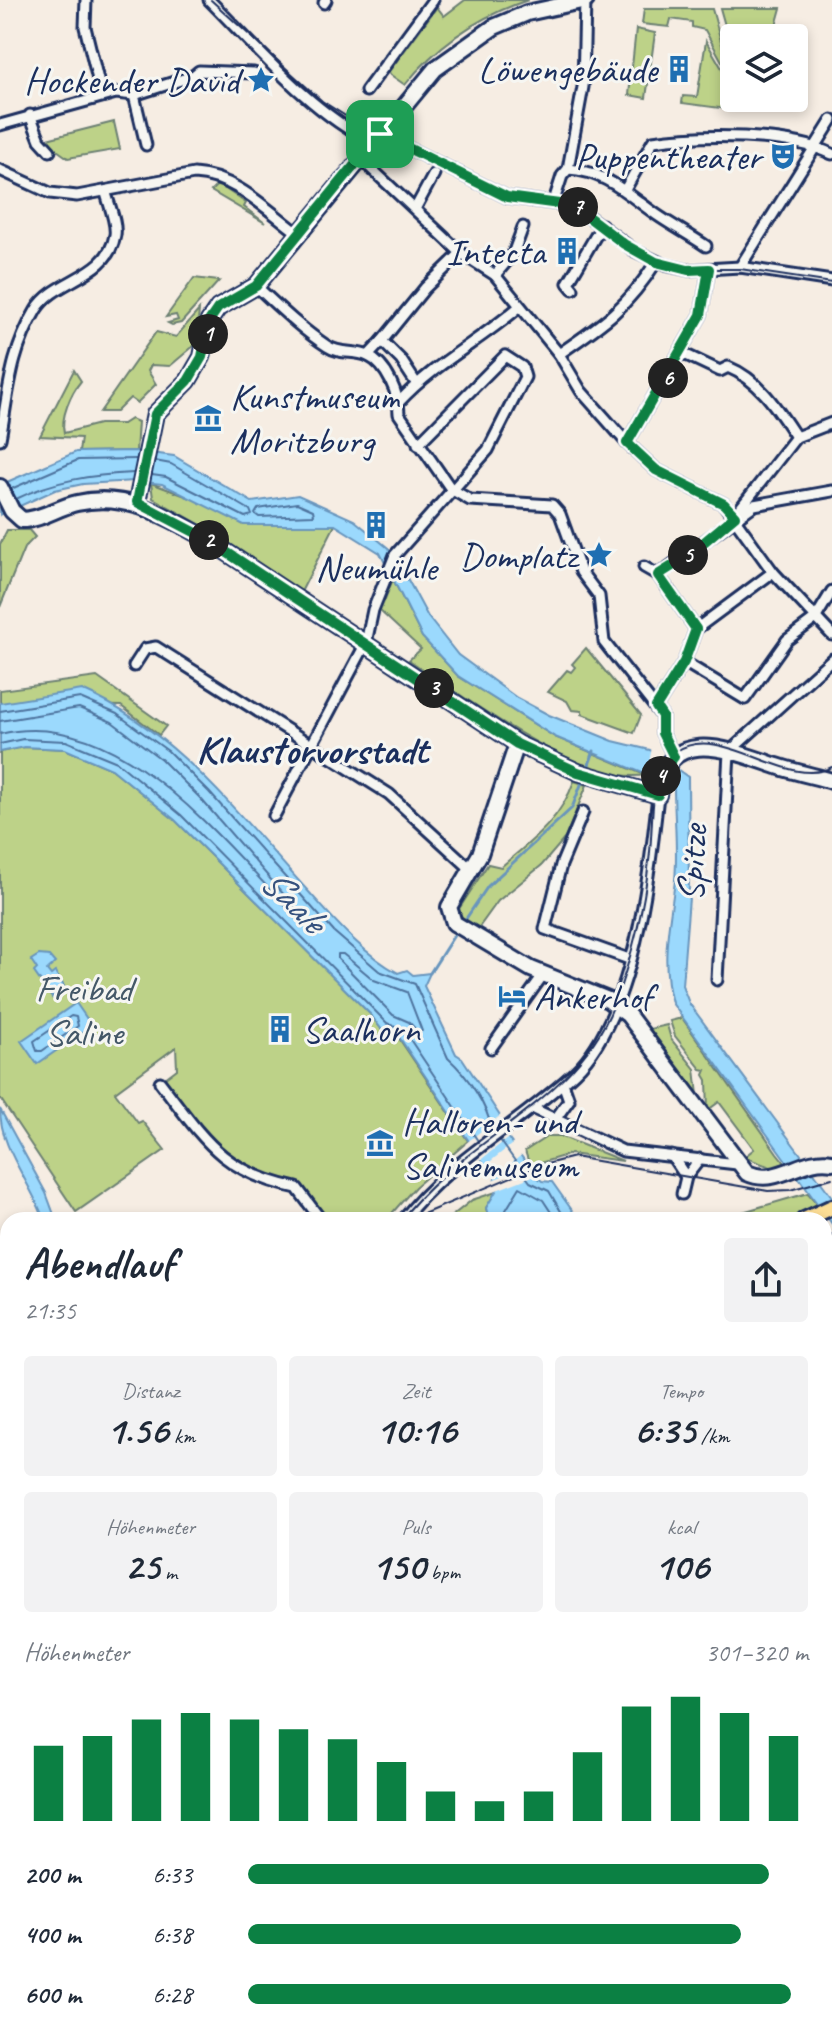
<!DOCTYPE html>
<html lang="de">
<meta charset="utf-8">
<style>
body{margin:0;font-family:Caveat,sans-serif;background:#f2f2f3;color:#1f2937;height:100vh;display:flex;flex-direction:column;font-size:30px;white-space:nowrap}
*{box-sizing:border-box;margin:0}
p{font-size:26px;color:#747a83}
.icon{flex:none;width:44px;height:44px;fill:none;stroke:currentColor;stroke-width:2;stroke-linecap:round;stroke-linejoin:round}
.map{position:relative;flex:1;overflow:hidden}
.details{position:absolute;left:0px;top:1212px;width:832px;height:828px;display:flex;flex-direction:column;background:#fff;border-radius:24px 24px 0 0;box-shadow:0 4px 12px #0003}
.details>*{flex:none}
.tools{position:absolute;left:720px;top:24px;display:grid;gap:16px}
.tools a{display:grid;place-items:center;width:88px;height:88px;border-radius:8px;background:#fff;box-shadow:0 4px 12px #0003;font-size:40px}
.pin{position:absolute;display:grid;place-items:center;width:68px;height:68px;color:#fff;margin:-34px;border-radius:16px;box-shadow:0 4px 12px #0006}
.km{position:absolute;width:40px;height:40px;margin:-20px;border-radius:50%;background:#222;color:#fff;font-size:22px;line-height:40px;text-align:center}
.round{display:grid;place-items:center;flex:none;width:84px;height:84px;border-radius:8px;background:#f2f2f3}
.summary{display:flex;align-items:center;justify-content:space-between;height:136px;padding:0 24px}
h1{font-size:44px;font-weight:700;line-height:60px}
.stats{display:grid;grid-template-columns:repeat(3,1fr);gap:12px;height:136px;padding:8px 24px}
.stats div{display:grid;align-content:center;border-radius:8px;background:#f2f2f3;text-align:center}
.stats b{font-size:40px;font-weight:700}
.stats small{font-size:22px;font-weight:400}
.stats p{font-size:22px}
.chart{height:224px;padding:16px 24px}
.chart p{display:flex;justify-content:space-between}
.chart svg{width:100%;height:144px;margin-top:8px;stroke:#0b8043;stroke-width:6}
ul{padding:0 24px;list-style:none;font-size:26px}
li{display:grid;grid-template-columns:128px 96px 1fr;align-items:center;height:60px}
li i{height:20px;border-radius:10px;background:#0b8043}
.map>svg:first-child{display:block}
.green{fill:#bdd288;stroke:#6c8073;stroke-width:2}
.water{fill:#9bd9fd;stroke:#6895bd;stroke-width:2}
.pier{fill:#f6ede3}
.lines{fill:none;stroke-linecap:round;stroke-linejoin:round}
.shore{stroke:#4e739e;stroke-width:2}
.stream{stroke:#6895bd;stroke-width:3}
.street-casing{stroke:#1b2f5e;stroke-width:15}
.secondary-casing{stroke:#1b2f5e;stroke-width:20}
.primary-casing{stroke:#1b2f5e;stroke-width:20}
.street{stroke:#f6f6f2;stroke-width:9}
.secondary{stroke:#f6f6f2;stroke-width:14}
.primary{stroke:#fdde96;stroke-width:14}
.tram{stroke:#1b2f5e;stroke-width:2}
.route-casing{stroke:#fff;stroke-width:16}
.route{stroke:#0b8043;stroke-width:10}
.labels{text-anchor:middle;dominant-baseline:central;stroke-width:6;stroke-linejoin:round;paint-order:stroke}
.poi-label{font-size:38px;fill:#1b2f5e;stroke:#f6f6f2;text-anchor:end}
.street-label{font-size:38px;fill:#1b2f5e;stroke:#f6f6f2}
.park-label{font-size:38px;fill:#445868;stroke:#f6f6f2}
.neighbourhood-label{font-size:40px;font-weight:bold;fill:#1b2f5e;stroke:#f6f6f2}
.water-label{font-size:40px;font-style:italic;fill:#35517e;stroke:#f6f6f2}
</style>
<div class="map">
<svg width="832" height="2040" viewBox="0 0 832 2040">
<rect width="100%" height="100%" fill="#f6ede3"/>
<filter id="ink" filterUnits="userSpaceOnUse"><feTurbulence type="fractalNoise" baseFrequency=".0125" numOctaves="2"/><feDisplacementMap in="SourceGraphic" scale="16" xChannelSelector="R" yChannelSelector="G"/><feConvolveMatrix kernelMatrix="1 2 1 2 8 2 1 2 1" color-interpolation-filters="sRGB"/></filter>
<g filter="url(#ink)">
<g class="green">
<path d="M465,0H528C479,16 437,45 405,85L388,73L437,7L444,16Z"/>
<polygon points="720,8 781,8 776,26 729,40"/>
<polygon points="644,9 712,9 732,80 705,30 692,27 692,22 671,19 669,27 642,24"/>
<polygon points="636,29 655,33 646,98 629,95"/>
<polygon points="706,41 731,84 727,109 682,103 683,96 697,97"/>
<polygon points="114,122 120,149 68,158 43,140"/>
<polygon points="218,184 246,203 244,207 265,223 211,191"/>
<polygon points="194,278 219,281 181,323 172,325 168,323 178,320 176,315 166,317"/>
<polygon points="199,310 196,344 170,366 151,365 148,371 156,384 137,403 130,398 116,412 100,412 156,332 176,337"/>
<path d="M74,370L81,381C71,393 60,418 64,433L99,424H123L131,419L138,422L136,451L79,452L81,438L40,436Z"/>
<polygon points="151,483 204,503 244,525 335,525 301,592 203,526 153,498"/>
<polygon points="7,530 29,530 35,537 24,548 0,607 0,544"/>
<path d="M393,579L422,637L458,676L555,737L645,775C584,787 459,694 409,660L421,649L380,611Z"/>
<polygon points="586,648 641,715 634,733 582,714 582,711 572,710 567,701 548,692 567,670 571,672 575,667 572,664"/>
<polygon points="97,677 166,726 159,735 121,706 0,703 0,690"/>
<path d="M24,747L65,749L112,769L175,820L370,1014L382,1030L398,1037L468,1141L415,1187L386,1220H327L298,1183C229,1183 199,1130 160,1082L177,1069L176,1047L115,1092L138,1123L142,1121L165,1150L76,1212L0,1098V752Z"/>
<path d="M574,781L587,785L565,838L542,865L498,901L477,930L460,915L459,909L488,864L501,867C532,840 560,821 574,781Z"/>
<polygon points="682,1018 777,1153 785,1163 773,1168 744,1157 754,1149 719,1102 708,1110 707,1080 704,1075 706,1070 701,1069 675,1036 670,1021"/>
<polygon points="667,1025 671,1039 695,1069 698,1095 650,1029"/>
<polygon points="548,1136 560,1136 623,1161 570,1154 530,1166 525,1151"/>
<polygon points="496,1192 486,1208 489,1220 447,1220 472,1200"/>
<polygon points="808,1193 819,1206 786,1220 715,1220"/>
<polygon points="0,1475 8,1482 8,1566 0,1559"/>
<polygon points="0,1636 8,1643 8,1731 0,1737"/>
<polygon points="824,1716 832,1736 832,1849 824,1830"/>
<polygon points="8,1775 8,2032 382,2032 386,2040 0,2040 0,1781"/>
<polygon points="445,2032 735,2032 740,2040 448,2040"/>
</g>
<g class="water">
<path d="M136,451L174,456L252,502L298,495L354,520L393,552L428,617L458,655L517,698L549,715L613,741L650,750L688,777L689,898L682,985L689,1003L832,1197V1224L672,1003C660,959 670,923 675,880C678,848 674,818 674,786L555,737L458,676L422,637L380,553L335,525H244L162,484L135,481L83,484L55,490L0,515V485L76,452Z"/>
<path d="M82,690C178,732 239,816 308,891C335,921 363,954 398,973L407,970L413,975L430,973L424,986L456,1054L462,1058L500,1116L499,1126L536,1176L542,1181L552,1182L574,1213V1220H489L486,1208L499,1186L399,1037L382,1030L370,1014L175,820L112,769L65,749L24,747L0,752V703Z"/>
<polygon points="39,955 49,956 55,963 47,970 51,975 55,972 64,986 52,998 34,972 37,969 31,960"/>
<polygon points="76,1003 92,1026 37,1064 21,1041"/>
<path d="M0,1109L46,1193L56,1220H44C31,1182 0,1149 0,1109Z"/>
<polygon points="0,1559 8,1566 8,1643 0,1636"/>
<polygon points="832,1575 832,1736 824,1716 824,1579"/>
<polygon points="382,2032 445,2032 448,2040 386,2040"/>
</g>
<g class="pier">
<polygon points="652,747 679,767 670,788 643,777 647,773"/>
<polygon points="502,1114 503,1124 512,1135 478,1162 465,1144"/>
<polygon points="516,1141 525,1152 492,1180 534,1164 538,1174 494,1191 495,1187 482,1168"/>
</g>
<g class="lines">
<g class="shore">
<polyline points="152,475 166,477 245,517 252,515 250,510 171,464 155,461"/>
<polyline points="11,489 78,460 137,459"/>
<path d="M16,499C55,480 91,475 134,473"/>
<polygon points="297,503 313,510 314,515 259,517 255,514 258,509"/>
<path d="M0,711L80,698L117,714L168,751L209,792L334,932L379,971L415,984L448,1058C468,1076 487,1105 492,1130"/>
<path d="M0,721L79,708L112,722L161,759L201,799L304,918L298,919C221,842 121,705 0,734"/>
<polyline points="0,744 23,739 66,741 117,762 181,815 387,1023 405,1032 478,1141"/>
<polygon points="343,954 374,980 407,992 422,1031 418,1032 409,1022 393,1015 338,959 338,954"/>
<polygon points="71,1016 76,1017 78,1026 42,1051 37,1051 34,1041"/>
<polyline points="500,1140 530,1182 549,1191 566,1220"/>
<polyline points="506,1220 506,1210 520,1187 543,1200 556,1220"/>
</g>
<g class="stream">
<polyline points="587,770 594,751"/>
<polyline points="463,923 488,886 572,808 584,777"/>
<polyline points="430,973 458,929"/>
<polyline points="0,1844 8,1838"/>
<polyline points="690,2032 695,2040"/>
</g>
<g class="street-casing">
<g id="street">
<polyline points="86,0 85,27 102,96"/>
<path d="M209,0C257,48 311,113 372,142"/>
<polyline points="324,3 326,0"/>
<polyline points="366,91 433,0"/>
<polyline points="134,95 146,145"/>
<polyline points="30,115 40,140 50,151"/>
<polyline points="0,125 116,93 134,95 193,76 199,71 254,73"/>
<polyline points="380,134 507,197 574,206 635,251 665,265 688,270 740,267 832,281"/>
<polyline points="360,158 461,253 495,275 559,354 581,391 627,443 656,470 724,504 773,572 832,635"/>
<path d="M568,169C606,171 628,195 657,215C673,226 690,235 706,246"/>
<path d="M0,170L50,193L77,196L194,174C235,176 266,209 298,233"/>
<path d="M626,188L653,141C700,134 789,133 832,154"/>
<polyline points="554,201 562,176 568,169 583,87 585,0"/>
<polyline points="415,209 434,174"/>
<polyline points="740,267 832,120"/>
<polyline points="495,275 513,254 523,227"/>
<path d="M256,286C279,307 301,329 327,346C340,355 355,350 368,356C387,365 399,394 399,414L451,489L470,500L552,505L560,514L581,572L599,596L604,642L662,716V733L674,757"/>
<polyline points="573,289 568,283 602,225"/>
<polyline points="382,341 425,288 461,253"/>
<path d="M682,353L720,371L728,367C760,380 778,410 796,437"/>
<path d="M559,354C603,324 627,308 656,262"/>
<polyline points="368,356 382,341 401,360 416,383"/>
<path d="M399,402C435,363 480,341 519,307"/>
<path d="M0,439C9,390 10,354 36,310C55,278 108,278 115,235C117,223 109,205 106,193"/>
<polyline points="627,443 701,315 709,269"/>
<polyline points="739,510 796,437 832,423"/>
<polyline points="644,567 658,575 696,629"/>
<polyline points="658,575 754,505 832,491"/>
<polyline points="684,662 745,699 787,640 815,619 832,591"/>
<polyline points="134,666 145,649 156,647 389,794 473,871"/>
<polyline points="656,707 684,662 696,629 773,572"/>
<polyline points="583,812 561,865 545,929 629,959"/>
<polyline points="274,816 366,643 373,610 395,555 488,450 525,377 522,367 505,356 418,444"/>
<polyline points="717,980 729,752 832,659"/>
<polyline points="491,1048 543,975"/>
<path d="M160,1082C204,1139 221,1172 297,1188L321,1220"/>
<polyline points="532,1108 623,1151 737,1164"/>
<polyline points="554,1121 569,1100 563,1083"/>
<polyline points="672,1156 686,1177"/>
<polyline points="682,1194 686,1177 700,1159"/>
<path d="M403,1220C449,1160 520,1124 575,1072C634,1016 650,873 658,795"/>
<polyline points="0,1308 8,1311"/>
<polyline points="0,1529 8,1524"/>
</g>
</g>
<g class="secondary-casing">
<g id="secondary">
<path d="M0,487L12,511L22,520C41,520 58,507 77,503C125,492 162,514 202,536L517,744L578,772L658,795C666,722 732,751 777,766C795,772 814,776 832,781"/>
<polyline points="137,502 155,414 188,381 202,357 209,321 218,308 256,286 435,69 494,27 527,13 586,0"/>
<path d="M517,744L480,854L449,907L454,923L531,969L608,1000L628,1015L747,1173C778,1187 802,1156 832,1162"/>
<polyline points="824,1794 832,1789"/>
</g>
</g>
<g class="primary-casing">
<g id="primary">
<polyline points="804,1220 832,1207"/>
<polyline points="824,1247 832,1244"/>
<polyline points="824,1262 832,1259"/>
<polyline points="824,1288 832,1285"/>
<polyline points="0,1750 8,1744"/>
<polyline points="0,1766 8,1760"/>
</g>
</g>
<use href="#street" class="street"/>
<use href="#secondary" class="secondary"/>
<use href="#primary" class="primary"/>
<g class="tram">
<polyline points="211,0 322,101 366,129 478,187 517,202 572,207 632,252 673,269 740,269 832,283"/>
<path d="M401,1220C463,1138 577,1103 615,1002C631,959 644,907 649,861C653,833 650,797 660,771C663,764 668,756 675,752C721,720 787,791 832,767"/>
<polyline points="409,1220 535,1167 574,1157 768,1191 790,1190 832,1178"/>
<polyline points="0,1531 8,1527"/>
</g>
</g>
</g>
<g class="lines" filter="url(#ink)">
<g class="route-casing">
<polygon id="route" points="380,134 507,197 574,206 624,244 656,262 688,270 709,269 701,315 627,443 656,470 724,504 735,516 685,558 658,575 696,629 684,662 656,707 662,716 662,733 674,757 662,772 658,795 578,772 517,744 202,536 137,502 155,414 188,381 202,357 209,321 218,308 256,286"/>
</g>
<use href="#route" class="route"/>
</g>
<defs>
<g id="building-bare" transform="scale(2.16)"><path d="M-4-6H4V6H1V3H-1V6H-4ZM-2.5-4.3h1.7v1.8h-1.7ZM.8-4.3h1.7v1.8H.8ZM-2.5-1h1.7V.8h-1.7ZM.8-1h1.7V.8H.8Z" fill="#1f6fb2" stroke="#f6f6f2" stroke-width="2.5" paint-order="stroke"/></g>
<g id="sight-bare" transform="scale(2.16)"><path d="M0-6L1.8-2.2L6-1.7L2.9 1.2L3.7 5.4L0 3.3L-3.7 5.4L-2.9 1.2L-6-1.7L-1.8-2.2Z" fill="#1f6fb2" stroke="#f6f6f2" stroke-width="2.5" paint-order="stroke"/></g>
<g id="theatre-bare" transform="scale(2.16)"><path d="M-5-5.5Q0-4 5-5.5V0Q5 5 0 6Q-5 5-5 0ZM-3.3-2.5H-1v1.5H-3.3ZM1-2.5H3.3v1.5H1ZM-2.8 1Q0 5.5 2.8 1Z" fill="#1f6fb2" stroke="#f6f6f2" stroke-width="2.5" paint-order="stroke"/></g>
<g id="museum-bare" transform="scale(2.16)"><path d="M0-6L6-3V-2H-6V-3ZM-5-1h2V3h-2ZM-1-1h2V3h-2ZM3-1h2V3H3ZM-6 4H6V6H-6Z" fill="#1f6fb2" stroke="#f6f6f2" stroke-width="2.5" paint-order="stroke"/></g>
<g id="hotel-bare" transform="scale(2.16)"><path d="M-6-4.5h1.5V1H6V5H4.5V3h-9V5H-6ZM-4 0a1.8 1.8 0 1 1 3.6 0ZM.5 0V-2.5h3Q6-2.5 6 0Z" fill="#1f6fb2" stroke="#f6f6f2" stroke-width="2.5" paint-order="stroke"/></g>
</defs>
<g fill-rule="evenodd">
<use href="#building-bare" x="679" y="69"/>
<use href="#sight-bare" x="261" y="80"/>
<use href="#theatre-bare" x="783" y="156"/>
<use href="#building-bare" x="567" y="251"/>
<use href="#museum-bare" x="208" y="418"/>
<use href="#building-bare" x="376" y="525"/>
<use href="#sight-bare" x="599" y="555"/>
<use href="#hotel-bare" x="512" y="996"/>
<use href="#building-bare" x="280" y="1029"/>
<use href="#museum-bare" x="380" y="1143"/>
</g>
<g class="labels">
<g class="poi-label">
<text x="657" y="69">Löwengebäude</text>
<text x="239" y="80">Hockender David</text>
<text x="761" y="156">Puppentheater</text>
<text x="545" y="251">Intecta</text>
<text x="230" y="396" text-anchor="start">Kunstmuseum<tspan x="230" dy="44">Moritzburg</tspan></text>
<text x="577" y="555">Domplatz</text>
<text x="376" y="567" text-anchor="middle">Neumühle</text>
<text x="534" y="996" text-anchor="start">Ankerhof</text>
<text x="302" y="1029" text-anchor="start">Saalhorn</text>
<text x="402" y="1121" text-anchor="start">Halloren- und<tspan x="402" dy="44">Salinemuseum</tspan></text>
</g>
<g class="street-label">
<text transform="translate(692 863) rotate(-87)">Spitze</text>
</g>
<g class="park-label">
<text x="84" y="988">Freibad<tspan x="84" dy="44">Saline</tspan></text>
</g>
<g class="neighbourhood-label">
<text x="312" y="750">Klaustorvorstadt</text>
</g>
<g class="water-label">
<text transform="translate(293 900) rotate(45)">Saale</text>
</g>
</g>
</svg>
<div class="tools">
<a><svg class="icon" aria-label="layers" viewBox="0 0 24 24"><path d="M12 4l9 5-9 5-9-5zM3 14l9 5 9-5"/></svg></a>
</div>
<div class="pin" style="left:380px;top:134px;background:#1e9e55"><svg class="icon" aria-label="arrive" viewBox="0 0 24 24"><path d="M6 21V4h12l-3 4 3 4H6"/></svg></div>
<b class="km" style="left:208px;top:334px">1</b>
<b class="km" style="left:209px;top:540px">2</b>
<b class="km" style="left:434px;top:688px">3</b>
<b class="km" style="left:661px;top:776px">4</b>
<b class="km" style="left:688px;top:555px">5</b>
<b class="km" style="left:668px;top:378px">6</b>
<b class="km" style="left:578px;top:207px">7</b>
<section class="details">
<div class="summary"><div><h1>Abendlauf</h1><p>21:35</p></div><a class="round"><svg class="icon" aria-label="share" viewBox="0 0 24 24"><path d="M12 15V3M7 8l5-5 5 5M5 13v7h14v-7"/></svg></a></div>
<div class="stats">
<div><p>Distanz</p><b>1.56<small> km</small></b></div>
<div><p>Zeit</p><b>10:16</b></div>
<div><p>Tempo</p><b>6:35<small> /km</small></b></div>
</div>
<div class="stats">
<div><p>Höhenmeter</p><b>25<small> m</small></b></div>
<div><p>Puls</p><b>150<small> bpm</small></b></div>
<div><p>kcal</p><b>106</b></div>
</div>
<div class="chart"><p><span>Höhenmeter</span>301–320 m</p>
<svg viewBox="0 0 160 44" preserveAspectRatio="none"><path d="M5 44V21M15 44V18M25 44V13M35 44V11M45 44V13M55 44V16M65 44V19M75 44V26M85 44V35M95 44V38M105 44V35M115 44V23M125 44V9M135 44V6M145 44V11M155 44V18"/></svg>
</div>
<ul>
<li><b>200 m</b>6:33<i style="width:93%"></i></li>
<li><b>400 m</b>6:38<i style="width:88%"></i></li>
<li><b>600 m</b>6:28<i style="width:97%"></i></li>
</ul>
</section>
</div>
